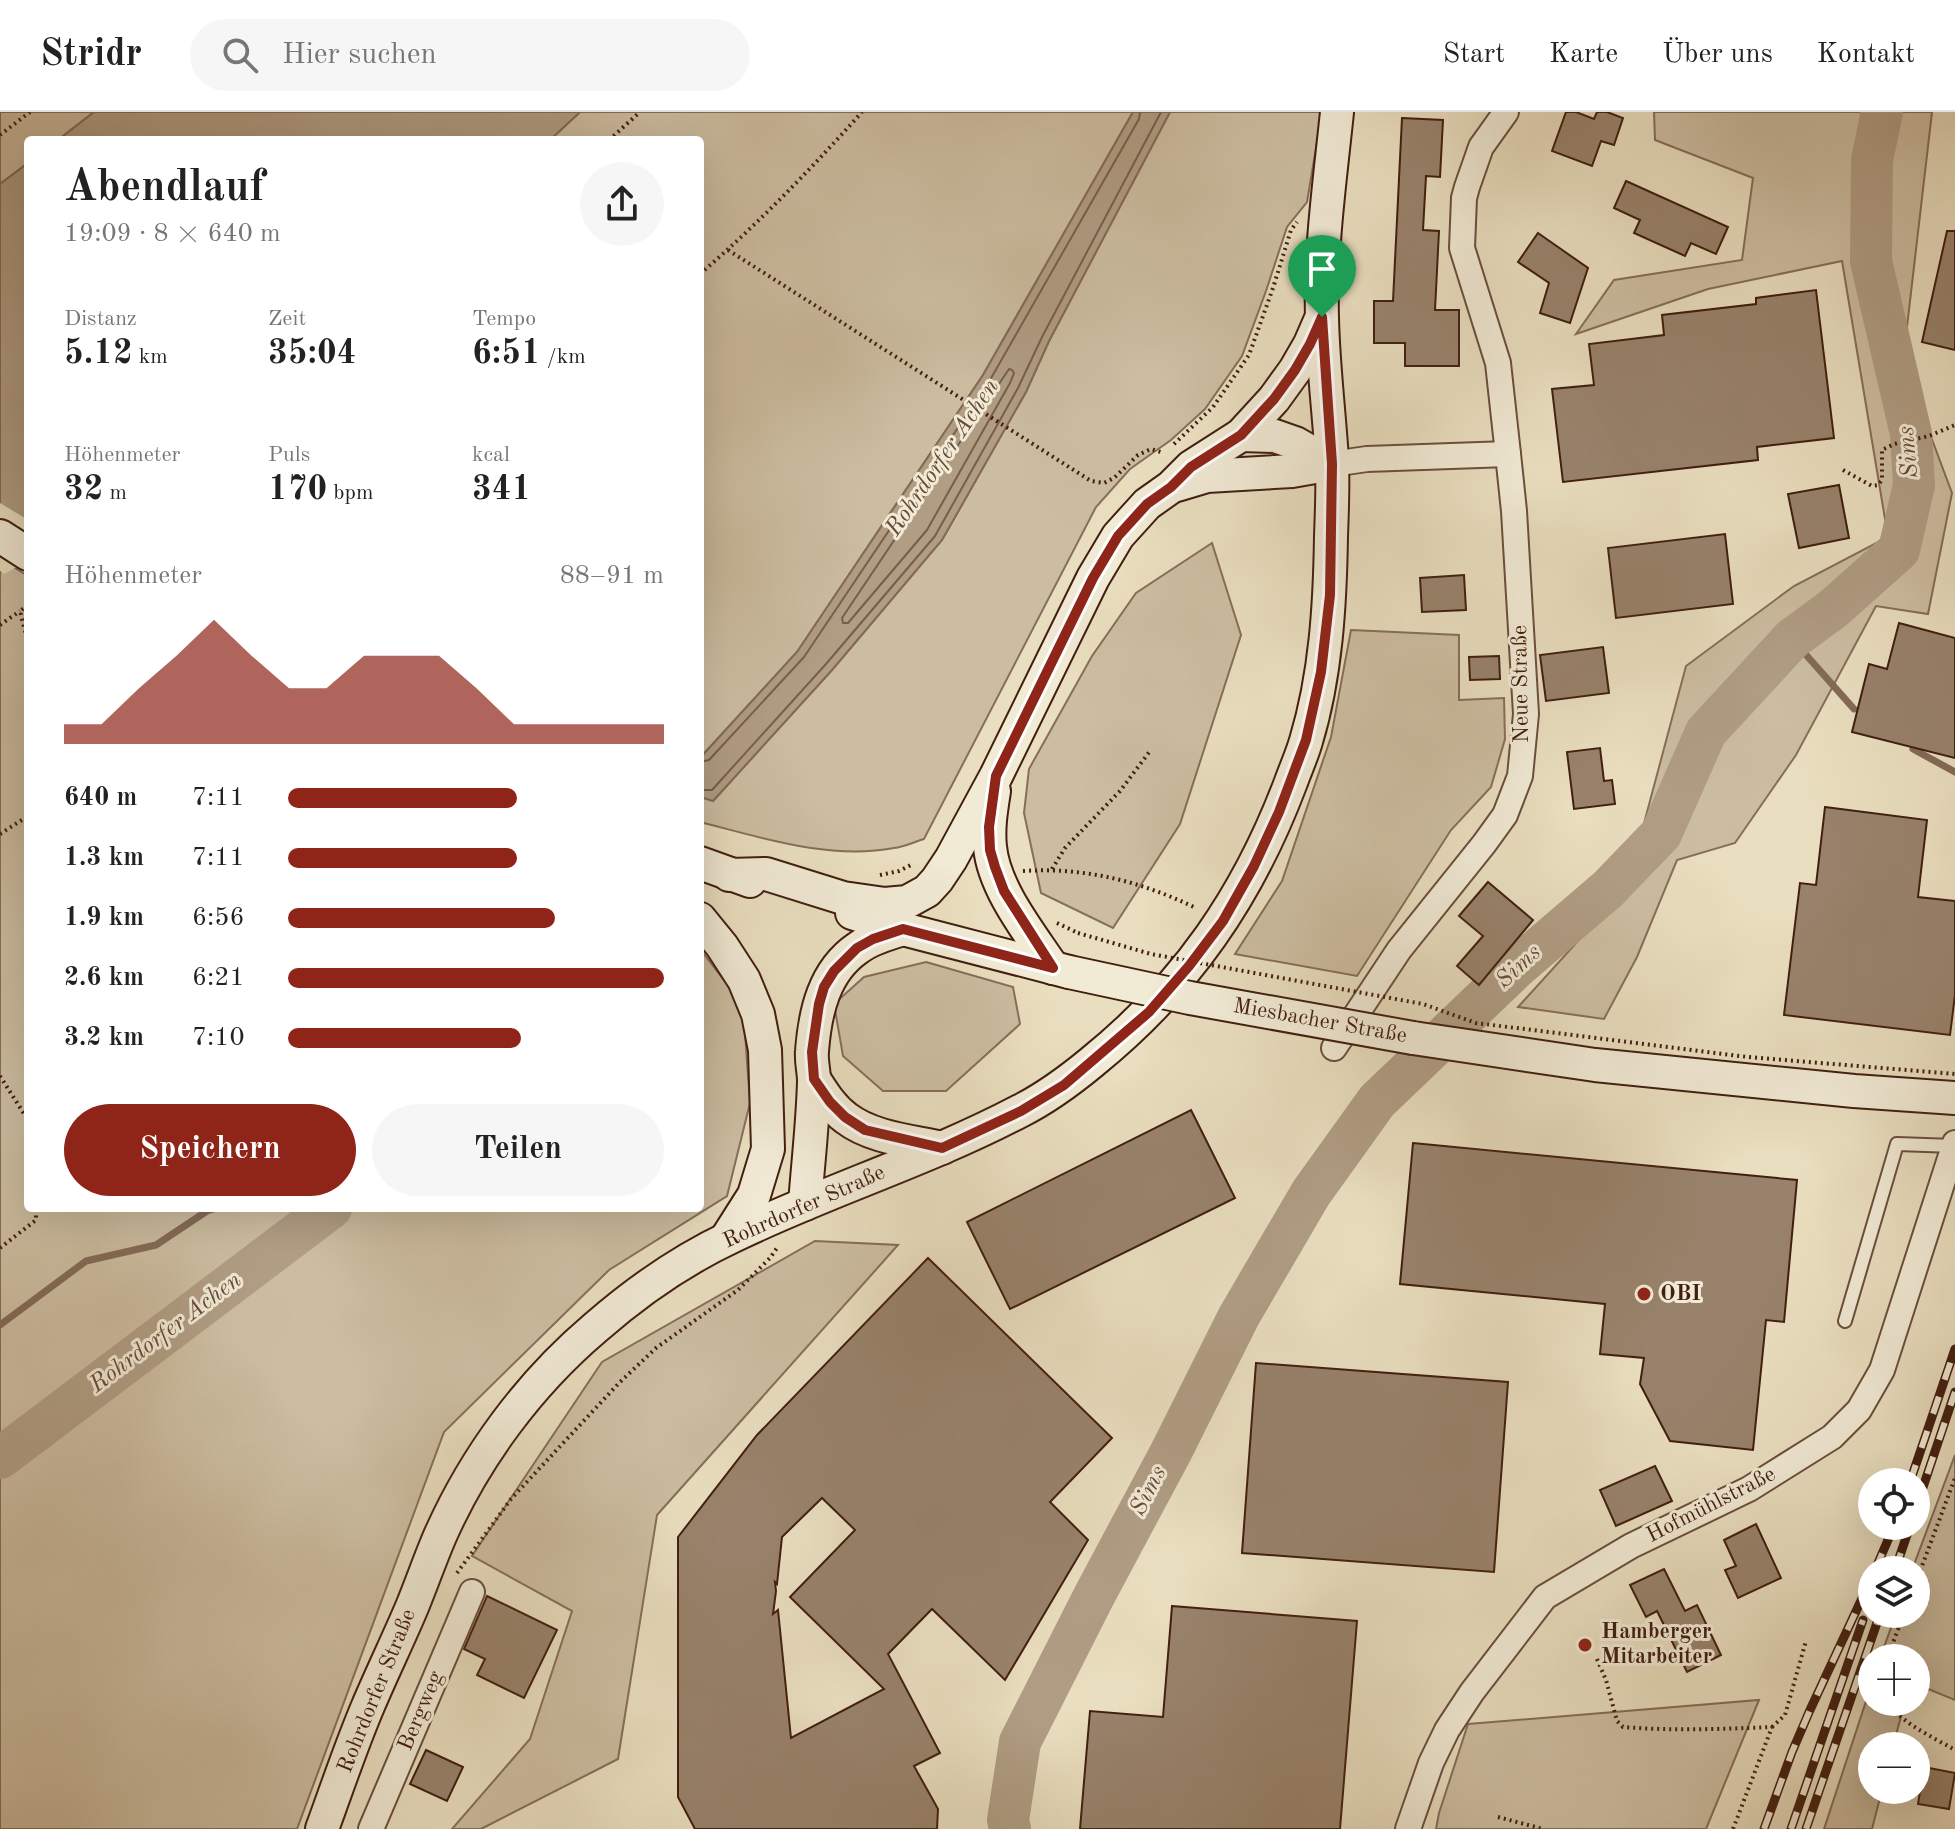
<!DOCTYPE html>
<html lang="de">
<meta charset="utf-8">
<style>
body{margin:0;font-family:"Old Standard TT",serif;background:#f6f6f6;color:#222;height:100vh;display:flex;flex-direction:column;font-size:30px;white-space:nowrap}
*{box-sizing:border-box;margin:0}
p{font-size:26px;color:#767676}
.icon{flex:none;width:44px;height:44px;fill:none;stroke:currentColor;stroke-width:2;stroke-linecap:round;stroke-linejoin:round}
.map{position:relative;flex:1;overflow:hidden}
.details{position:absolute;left:24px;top:24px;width:680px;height:1076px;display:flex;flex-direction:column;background:#fff;border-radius:8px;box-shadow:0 8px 32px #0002}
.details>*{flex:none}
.fabs{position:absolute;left:1858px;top:1356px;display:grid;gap:16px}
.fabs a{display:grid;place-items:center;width:72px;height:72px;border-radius:50%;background:#fff;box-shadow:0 8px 32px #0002;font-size:40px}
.pin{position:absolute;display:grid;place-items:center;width:68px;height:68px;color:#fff;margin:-82px -34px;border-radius:50% 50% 50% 0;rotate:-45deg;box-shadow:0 0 8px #0007}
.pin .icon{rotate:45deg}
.round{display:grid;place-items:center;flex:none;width:84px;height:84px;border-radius:42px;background:#f6f6f6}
.head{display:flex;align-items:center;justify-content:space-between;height:136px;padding:0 40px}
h1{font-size:44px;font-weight:700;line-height:60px}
.metrics{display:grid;grid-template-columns:repeat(3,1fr);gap:12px;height:136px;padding:8px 40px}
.metrics div{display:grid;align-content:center}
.metrics b{font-size:34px;font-weight:700}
.metrics small{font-size:22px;font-weight:400}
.metrics p{font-size:22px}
.chart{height:224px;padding:16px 40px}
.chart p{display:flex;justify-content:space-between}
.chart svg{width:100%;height:144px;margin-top:8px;fill:#8f2418;opacity:.7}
.cta{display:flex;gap:16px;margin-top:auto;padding:16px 40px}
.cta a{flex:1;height:92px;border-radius:48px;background:#8f2418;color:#fff;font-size:32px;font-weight:700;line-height:92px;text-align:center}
.cta a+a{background:#f6f6f6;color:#222}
ul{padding:0 40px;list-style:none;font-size:26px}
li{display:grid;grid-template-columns:128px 96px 1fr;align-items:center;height:60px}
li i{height:20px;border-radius:10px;background:#8f2418}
header{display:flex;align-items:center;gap:48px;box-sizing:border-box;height:112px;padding:0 40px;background:#fff;border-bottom:2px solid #e0e0e0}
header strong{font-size:38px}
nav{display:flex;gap:44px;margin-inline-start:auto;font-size:28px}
.search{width:560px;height:72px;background:#f6f6f6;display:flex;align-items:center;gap:20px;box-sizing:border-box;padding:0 28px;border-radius:44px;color:#767676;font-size:30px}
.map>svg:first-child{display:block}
.green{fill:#ccbda1;stroke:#866e58;stroke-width:2}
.water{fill:#b09d84;stroke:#846a56;stroke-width:2}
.pier{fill:#e9debf}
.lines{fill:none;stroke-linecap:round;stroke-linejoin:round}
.shore{stroke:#785e4a;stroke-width:2}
.stream{stroke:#846a56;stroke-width:7}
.river{stroke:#b09d84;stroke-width:42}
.building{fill:#98826b;stroke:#411e10;stroke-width:2;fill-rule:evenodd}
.service-casing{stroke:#6b4e3c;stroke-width:16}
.minor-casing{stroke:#6b4e3c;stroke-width:28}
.secondary-casing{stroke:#411e10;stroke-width:36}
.path{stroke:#411e10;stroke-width:4;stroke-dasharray:2 4;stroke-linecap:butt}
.service{stroke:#f1ead5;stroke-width:12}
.minor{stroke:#f1ead5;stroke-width:24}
.secondary{stroke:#f1ead5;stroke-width:32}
.rail-casing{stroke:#411e10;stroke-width:9}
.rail{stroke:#f1ead5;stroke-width:6;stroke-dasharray:18;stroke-linecap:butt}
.secondary-bridge-casing{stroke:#411e10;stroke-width:36;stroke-linecap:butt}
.path-bridge{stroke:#411e10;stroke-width:4;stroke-dasharray:2 4;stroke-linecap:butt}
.secondary-bridge{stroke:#f1ead5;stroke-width:32}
.route-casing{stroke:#fff;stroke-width:16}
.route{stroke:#8f2418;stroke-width:10}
.poi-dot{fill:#8f2418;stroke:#f1ead5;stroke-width:3}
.labels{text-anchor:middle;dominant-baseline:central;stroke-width:6;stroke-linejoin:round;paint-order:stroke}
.street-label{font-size:22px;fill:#411e10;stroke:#f1ead5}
.poi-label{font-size:22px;font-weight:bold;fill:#411e10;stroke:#f1ead5;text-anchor:start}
.water-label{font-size:24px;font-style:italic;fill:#684a39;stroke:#f1ead5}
</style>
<header>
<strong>Stridr</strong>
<div class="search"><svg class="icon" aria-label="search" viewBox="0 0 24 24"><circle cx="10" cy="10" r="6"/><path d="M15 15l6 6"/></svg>Hier suchen</div>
<nav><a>Start</a><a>Karte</a><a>Über uns</a><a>Kontakt</a></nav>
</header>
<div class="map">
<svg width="1955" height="1717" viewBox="0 0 1955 1717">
<rect width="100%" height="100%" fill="#e9debf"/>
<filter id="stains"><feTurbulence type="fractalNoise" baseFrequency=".0025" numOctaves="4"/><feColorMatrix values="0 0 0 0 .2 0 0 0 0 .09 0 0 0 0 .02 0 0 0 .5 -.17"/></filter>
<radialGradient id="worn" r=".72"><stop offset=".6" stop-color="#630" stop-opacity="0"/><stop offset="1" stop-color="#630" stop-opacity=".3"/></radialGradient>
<g class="green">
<polygon points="0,0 94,0 58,28 28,28 28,51 0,72"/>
<polygon points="580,0 1133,0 983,263 797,540 700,646 700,28 550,28"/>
<path d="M1170,0H1322L1307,90L1287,115L1266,179L1242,244L1205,297L1171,328L1130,357L1096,395L924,727C914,730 904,735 894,736C829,748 763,726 700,710V685L714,688L832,558L942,428L1026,280L1049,229Z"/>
<polygon points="1654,0 1932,0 1905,232 1924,306 1952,381 1928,502 1876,494 1796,643 1735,731 1677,748 1637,845 1604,907 1518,895 1627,775 1686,554 1794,474 1888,425 1842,149 1708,177 1576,222 1614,168 1742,148 1753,66 1655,28"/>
<polygon points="1212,431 1241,523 1180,712 1113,816 1041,781 1024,701 1029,657 1092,544 1136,481"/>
<polygon points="10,453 28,464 28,1096 700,1096 700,837 743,893 750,991 727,1084 609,1158 444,1320 297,1717 0,1717 0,460"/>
<polygon points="1351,518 1459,523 1459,588 1504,586 1505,627 1491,675 1451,718 1357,864 1235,842 1282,769 1331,625"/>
<polygon points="926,850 1013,875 1020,912 946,979 883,979 843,944 834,892 864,865"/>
<polygon points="815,1129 898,1133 657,1403 618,1647 481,1717 452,1717 530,1627 572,1499 472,1444 602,1250"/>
<polygon points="1955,1343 1955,1588 1916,1572 1916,1546 1880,1546 1896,1502 1916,1502 1916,1458 1912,1458"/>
<polygon points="1872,1571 1872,1590 1905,1590 1893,1634 1872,1634 1872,1678 1882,1678 1872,1717 1824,1717"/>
<polygon points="1759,1588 1706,1717 1436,1717 1439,1701 1468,1612"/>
</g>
<g class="water">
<polygon points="94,0 580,0 550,28 58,28"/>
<polygon points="1133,0 1170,0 1049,229 1026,280 942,428 832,558 713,689 700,685 700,646 797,540 983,263"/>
<polygon points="28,51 28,444 0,460 0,72"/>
</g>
<polygon class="pier" points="0,391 28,408 28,449 4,462 0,459"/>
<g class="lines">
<g class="shore">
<polygon points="1009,257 1012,258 1014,261 1010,271 927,418 848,511 843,511 842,506"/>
<polyline points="700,650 709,648 804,545 990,268 1139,7 1140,0"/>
<polyline points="700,678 712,678 826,552 935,424 1018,276 1042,225 1161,0"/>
</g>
<g class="stream">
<polyline points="1792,527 1854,597"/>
<polyline points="1913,637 1955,660"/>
<polyline points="0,1213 86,1149 156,1133 207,1099 217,1096"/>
</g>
<g class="river">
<polyline points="0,1346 331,1096"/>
<polyline points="1010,1717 1008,1708 1020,1630 1094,1484 1171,1340 1239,1204 1311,1081 1377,989 1517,855 1608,777 1661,722 1706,620 1792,527 1834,496 1899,438 1914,373 1911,322 1871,149 1872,48 1882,0"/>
</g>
</g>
<g class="building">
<polygon points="1566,0 1576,0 1594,7 1597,0 1607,0 1623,6 1614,33 1601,29 1592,54 1552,39"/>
<polygon points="1402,6 1443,8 1440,65 1426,64 1423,118 1439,119 1435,198 1459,198 1459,254 1405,254 1405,231 1374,231 1374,189 1393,189"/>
<polygon points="1626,69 1728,115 1716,142 1691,131 1685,144 1634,121 1640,108 1614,96"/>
<polygon points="1947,119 1955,119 1955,238 1922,230"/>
<polygon points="1538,121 1588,156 1570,211 1540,201 1549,171 1518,150"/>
<polygon points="1816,178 1834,326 1757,335 1758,348 1563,370 1552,277 1594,273 1589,232 1664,223 1662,203 1756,192 1756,186"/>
<polygon points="1839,373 1849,426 1799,436 1788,382"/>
<polygon points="1725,422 1733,492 1616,506 1608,436"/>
<polygon points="1464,463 1466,498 1422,500 1420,466"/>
<polygon points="1899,511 1955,526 1955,646 1852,620 1869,552 1887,557"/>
<polygon points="1603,535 1609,581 1546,589 1540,543"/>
<polygon points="1499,544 1500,567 1470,568 1469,545"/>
<polygon points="1600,636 1604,669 1612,668 1615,692 1574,697 1567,640"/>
<polygon points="1825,695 1927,708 1918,785 1955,789 1955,883 1950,923 1784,903 1800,771 1816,773"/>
<polygon points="1488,770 1533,808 1479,873 1457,854 1483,824 1459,804"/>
<polygon points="1191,998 1235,1086 1010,1197 967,1110"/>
<polygon points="1413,1031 1797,1068 1784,1210 1766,1208 1753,1338 1670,1329 1640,1272 1644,1246 1600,1242 1605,1192 1400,1172"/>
<path d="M928,1146L1112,1326L1050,1390L1088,1428L1005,1568L932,1497L888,1542L940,1641L914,1654L938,1697L937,1717H695L678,1685V1425L757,1323ZM822,1386L855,1418L790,1485L884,1577L791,1626L778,1498L773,1502L776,1479L775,1470L777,1472L782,1425Z"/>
<polygon points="1256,1251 1508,1270 1494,1460 1242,1441"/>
<polygon points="1655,1354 1672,1389 1616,1414 1600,1378"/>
<polygon points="1756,1412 1781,1466 1738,1486 1725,1458 1736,1454 1724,1428"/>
<polygon points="1664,1457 1685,1499 1697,1493 1721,1543 1687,1560 1657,1499 1646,1505 1630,1473"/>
<polygon points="487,1484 557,1518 524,1586 477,1563 485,1547 464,1537"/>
<polygon points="1172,1494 1357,1509 1340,1717 1080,1717 1090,1599 1163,1605"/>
<polygon points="426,1638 463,1655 447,1689 410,1672"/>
<polygon points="1924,1655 1955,1661 1949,1697 1918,1692"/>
</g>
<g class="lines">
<g class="service-casing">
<polyline id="service" points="1845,1209 1897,1032 1954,1034"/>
</g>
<g class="minor-casing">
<g id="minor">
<polyline points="1332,352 1367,347 1508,342"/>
<polyline points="1334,936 1399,838 1484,732 1505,703 1520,664 1526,602 1514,399 1508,342 1498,251 1462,136 1464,86 1467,75 1481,35 1506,0"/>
<polyline points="371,1717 472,1480"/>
<polyline points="1408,1717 1431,1651 1447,1618 1472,1580 1545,1485 1631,1434 1749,1377 1832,1325 1859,1298 1882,1258 1955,1031"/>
</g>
</g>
<g class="secondary-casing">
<g id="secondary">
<polyline points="1241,323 1275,324 1295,331 1332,352"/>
<polyline points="1177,373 1207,364 1292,359 1332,352"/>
<polyline points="0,424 28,442"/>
<path d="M994,679C991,698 988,716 990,735C994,777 1030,821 1053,856"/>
<polyline points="700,751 750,769"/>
<polyline points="729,763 766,762 843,786 885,792 907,790 927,779 937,768 951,747 996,664 1093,466 1118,424 1147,392 1171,375 1191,355 1241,323 1274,287 1295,258 1310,232 1320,209"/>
<polyline points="852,801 903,817 1069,860"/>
<polyline points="700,807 722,834 744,868 758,902 765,938 768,1037 754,1083 726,1127"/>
<polyline points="1413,926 1595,953 1854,979 1955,986"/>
<path d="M814,967C823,981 832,996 846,1006C872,1026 911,1029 942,1036"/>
<path d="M805,1092C808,1051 813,1010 814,969C814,959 811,949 812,939C815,900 824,859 858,836C871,826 888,822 903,817"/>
<path d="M322,1717C337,1676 351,1634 368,1594C382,1561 398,1528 412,1495C422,1471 430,1447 440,1424C475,1345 529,1272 595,1216C635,1181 682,1148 731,1125C825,1079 927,1048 1020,999C1046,986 1069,969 1092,950C1187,873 1248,784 1291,670C1296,656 1302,643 1306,629C1326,563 1330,492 1331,424C1332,399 1333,373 1332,348C1329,300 1323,253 1322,206C1320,137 1330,68 1337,0"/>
</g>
</g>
<g class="path">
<polyline points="0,23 30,0"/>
<polyline points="609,28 640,0"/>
<polyline points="728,138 1091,369 1104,371 1114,366 1138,343 1151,337 1164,341"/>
<path d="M700,162C758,112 811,57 862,0"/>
<polyline points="1174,332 1213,295 1249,243 1273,176 1291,118 1297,110"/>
<polyline points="1843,358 1872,374 1878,373 1882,368 1882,338 1894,332 1929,324 1955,313"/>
<polyline points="28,493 20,499 28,531"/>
<polyline points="0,513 20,499"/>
<polyline points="0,722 28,704"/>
<polyline points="1052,757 1065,736 1120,679 1150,639"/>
<path d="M1023,759C1084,755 1140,769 1196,796"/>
<polyline points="880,763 899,759 913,752"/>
<polyline points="1057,811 1078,821"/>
<polyline points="0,964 28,1008"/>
<polyline points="0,1136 36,1108 36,1096"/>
<polyline points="457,1461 511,1387 619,1271 656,1236 738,1178 770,1146 777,1136"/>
<polyline points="1916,1470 1955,1366"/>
<polyline points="1887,1546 1904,1502"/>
<path d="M1597,1547L1606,1568L1617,1609L1623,1615C1673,1619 1723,1617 1772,1615L1733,1717"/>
<path d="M1888,1590C1902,1612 1933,1625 1955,1638"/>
<polyline points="1772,1615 1785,1603 1806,1529"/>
<polyline points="1498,1705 1543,1717"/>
</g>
<use href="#service" class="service"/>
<use href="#minor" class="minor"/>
<use href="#secondary" class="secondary"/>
<g class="rail-casing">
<g id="rail">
<polyline points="1910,1370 1955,1237"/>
<polyline points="1916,1396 1955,1280"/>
<polyline points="1875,1458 1894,1414"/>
<polyline points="1895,1458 1910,1414"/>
<polyline points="1764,1717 1792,1640 1810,1598 1872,1465"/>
<polyline points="1791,1717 1863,1508"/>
<polyline points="1806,1717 1880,1502"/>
</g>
</g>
<use href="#rail" class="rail"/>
<g class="secondary-bridge-casing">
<polyline id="secondary-bridge" points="1069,860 1190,886 1413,926"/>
</g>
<polyline class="path-bridge" points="1078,821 1151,842 1423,892 1476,911 1748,945 1955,962"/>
<use href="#secondary-bridge" class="secondary-bridge"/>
</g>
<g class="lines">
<g class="route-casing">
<polygon id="route" points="1322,205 1332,352 1330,483 1321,560 1306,628 1279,700 1254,754 1223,809 1189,854 1149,900 1064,973 1021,999 942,1036 865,1018 845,1005 830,990 814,967 812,940 819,892 824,875 834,859 857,836 873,827 903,817 1053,856 1004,779 995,755 990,738 989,715 996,664 1093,466 1118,424 1147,392 1171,375 1191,355 1241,323 1274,287 1295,258 1310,232"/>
</g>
<use href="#route" class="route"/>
</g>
<g class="poi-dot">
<circle cx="1644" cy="1182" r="8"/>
<circle cx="1585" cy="1533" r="8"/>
</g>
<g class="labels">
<g class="street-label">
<text transform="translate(1521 572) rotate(-91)">Neue Straße</text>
<text transform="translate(1320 909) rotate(10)">Miesbacher Straße</text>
<text transform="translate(804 1095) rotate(-24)">Rohrdorfer Straße</text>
<text transform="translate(1711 1393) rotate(-27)">Hofmühlstraße</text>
<text transform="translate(377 1579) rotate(-68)">Rohrdorfer Straße</text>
<text transform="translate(421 1599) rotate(-67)">Bergweg</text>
</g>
<g class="poi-label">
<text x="1660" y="1182">OBI</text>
<text x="1601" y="1520">Hamberger<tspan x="1601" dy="25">Mitarbeiter</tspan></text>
</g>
<g class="water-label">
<text transform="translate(1909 340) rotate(-95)">Sims</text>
<text transform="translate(943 346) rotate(-56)">Rohrdorfer Achen</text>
<text transform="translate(1519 855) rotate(-43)">Sims</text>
<text transform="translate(166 1221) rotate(-37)">Rohrdorfer Achen</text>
<text transform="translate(1149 1379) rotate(-63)">Sims</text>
</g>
</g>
<rect width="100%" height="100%" filter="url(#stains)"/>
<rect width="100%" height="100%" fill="url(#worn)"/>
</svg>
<div class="fabs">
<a><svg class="icon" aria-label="locate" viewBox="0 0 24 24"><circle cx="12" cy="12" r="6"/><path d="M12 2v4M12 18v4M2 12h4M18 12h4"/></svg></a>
<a><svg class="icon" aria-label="layers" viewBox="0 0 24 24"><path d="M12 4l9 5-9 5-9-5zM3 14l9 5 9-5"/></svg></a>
<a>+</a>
<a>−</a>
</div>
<div class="pin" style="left:1322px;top:205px;background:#1e9e55"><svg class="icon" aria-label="arrive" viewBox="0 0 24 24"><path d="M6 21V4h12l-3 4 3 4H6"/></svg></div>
<section class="details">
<div class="head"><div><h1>Abendlauf</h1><p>19:09 · 8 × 640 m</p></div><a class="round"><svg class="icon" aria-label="share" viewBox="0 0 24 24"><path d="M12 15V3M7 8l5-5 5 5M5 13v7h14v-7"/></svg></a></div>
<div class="metrics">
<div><p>Distanz</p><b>5.12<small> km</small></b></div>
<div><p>Zeit</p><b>35:04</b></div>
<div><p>Tempo</p><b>6:51<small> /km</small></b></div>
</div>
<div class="metrics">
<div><p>Höhenmeter</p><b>32<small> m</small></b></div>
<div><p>Puls</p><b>170<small> bpm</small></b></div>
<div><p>kcal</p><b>341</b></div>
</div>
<div class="chart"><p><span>Höhenmeter</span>88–91 m</p>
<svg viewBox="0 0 160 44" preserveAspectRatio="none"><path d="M0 44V38L10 38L20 27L30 17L40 6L50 17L60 27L70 27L80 17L90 17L100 17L110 27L120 38L130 38L140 38L150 38L160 38V44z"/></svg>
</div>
<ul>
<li><b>640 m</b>7:11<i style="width:61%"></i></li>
<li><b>1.3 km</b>7:11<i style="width:61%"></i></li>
<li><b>1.9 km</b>6:56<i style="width:71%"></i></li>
<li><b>2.6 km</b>6:21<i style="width:100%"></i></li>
<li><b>3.2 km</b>7:10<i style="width:62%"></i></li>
</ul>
<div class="cta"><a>Speichern</a><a>Teilen</a></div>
</section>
</div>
